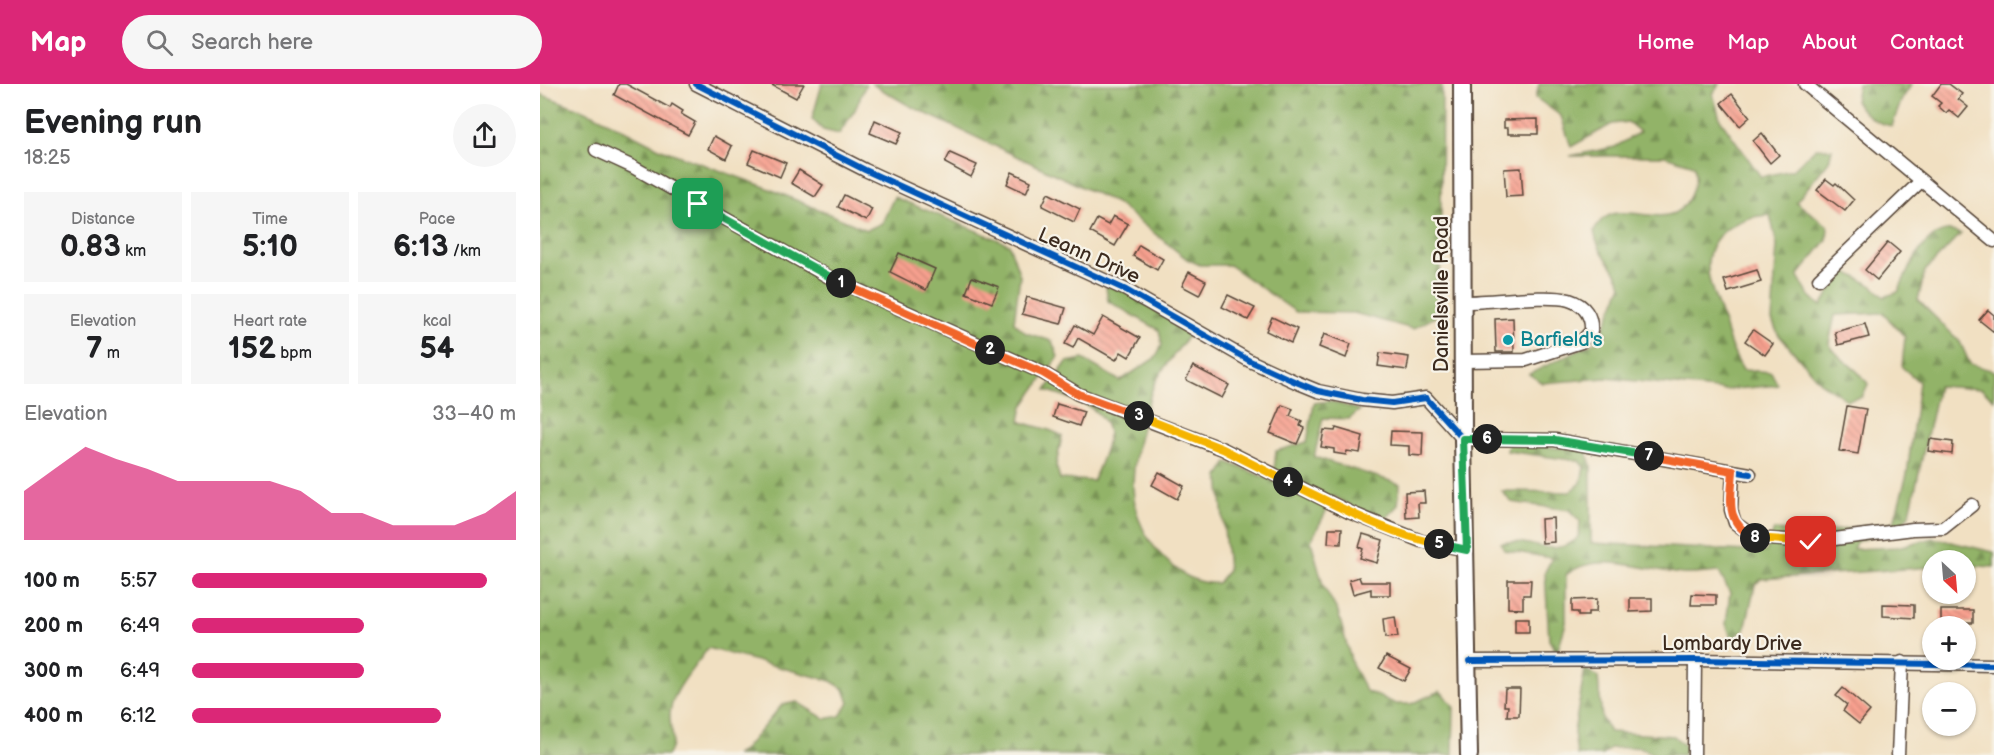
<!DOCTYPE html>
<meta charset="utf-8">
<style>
body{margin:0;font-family:"Balsamiq Sans",sans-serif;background:#f6f6f6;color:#202124;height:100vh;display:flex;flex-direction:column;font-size:22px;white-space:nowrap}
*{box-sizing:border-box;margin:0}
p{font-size:20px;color:#757577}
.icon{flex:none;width:33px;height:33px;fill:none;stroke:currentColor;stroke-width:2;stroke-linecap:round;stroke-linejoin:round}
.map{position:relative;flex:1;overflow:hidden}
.side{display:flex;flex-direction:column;background:#fff;width:540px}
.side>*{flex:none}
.needle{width:39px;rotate:154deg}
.tools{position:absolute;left:1382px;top:466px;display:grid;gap:12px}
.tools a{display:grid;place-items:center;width:54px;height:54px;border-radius:50%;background:#fff;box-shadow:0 2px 4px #0004;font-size:30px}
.pin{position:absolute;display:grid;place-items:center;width:51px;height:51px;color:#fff;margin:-26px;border-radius:12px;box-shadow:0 3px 9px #0006}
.km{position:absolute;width:30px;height:30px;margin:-15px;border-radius:50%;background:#222;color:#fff;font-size:16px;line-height:30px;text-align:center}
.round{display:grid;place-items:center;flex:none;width:63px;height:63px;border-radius:32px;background:#f6f6f6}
.overview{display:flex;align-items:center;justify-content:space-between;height:102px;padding:0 24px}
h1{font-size:33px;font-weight:700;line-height:45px}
.metrics{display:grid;grid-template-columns:repeat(3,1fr);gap:9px;height:102px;padding:6px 24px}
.metrics div{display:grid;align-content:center;border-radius:0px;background:#f6f6f6;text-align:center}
.metrics b{font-size:30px;font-weight:700}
.metrics small{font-size:16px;font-weight:400}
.metrics p{font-size:16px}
.chart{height:168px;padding:12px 24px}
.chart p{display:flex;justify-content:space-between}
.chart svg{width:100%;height:108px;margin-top:6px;fill:#db2777;opacity:.7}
ul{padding:0 24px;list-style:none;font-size:20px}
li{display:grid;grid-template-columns:96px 72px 1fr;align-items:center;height:45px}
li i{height:15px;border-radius:8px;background:#db2777}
header{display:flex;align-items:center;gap:36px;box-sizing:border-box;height:84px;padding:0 30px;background:#db2777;color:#fff}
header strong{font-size:28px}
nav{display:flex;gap:33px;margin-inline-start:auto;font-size:21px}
.search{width:420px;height:54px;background:#f6f6f6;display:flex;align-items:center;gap:15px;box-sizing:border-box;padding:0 21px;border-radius:33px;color:#757577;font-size:22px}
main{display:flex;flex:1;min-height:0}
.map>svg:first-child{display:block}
.forest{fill:url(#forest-firs);stroke:#666e42;stroke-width:1.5}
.building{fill:url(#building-back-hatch)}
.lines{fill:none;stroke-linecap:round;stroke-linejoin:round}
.minor-casing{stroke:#564537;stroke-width:15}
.major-casing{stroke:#564537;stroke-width:20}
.minor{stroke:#fff;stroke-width:12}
.major{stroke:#fff;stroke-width:16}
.cycleway-casing{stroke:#f7f3e8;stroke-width:10}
.cycleway{stroke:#0057b8;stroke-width:6}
.split-1-casing{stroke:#fff;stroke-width:12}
.split-2-casing{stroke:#fff;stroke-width:12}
.split-3-casing{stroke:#fff;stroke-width:12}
.split-4-casing{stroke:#fff;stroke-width:12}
.split-5-casing{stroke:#fff;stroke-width:12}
.split-6-casing{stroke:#fff;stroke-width:12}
.split-7-casing{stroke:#fff;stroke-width:12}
.split-8-casing{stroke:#fff;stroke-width:12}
.split-9-casing{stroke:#fff;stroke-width:12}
.split-1{stroke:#22a559;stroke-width:8}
.split-2{stroke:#f0652b;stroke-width:8}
.split-3{stroke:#f0652b;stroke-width:8}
.split-4{stroke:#f5b400;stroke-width:8}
.split-5{stroke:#f5b400;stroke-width:8}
.split-6{stroke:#22a559;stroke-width:8}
.split-7{stroke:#22a559;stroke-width:8}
.split-8{stroke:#f0652b;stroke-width:8}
.split-9{stroke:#f5b400;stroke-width:8}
.culture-dot{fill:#0f9aa8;stroke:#f7f3e8;stroke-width:2}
.labels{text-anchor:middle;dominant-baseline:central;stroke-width:4.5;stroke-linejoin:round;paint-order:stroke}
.street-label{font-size:20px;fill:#3b2a1e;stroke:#f7f3e8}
.culture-label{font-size:20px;fill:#0d838f;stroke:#f7f3e8;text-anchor:start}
</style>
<header>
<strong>Map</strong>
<div class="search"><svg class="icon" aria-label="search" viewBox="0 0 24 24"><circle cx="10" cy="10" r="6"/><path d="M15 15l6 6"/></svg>Search here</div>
<nav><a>Home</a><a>Map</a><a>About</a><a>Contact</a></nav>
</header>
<main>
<section class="side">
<div class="overview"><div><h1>Evening run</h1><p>18:25</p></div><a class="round"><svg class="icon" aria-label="share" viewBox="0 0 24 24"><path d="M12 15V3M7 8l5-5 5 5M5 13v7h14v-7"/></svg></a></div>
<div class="metrics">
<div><p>Distance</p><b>0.83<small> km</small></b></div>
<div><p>Time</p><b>5:10</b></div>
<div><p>Pace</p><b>6:13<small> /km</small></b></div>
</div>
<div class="metrics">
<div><p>Elevation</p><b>7<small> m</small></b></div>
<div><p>Heart rate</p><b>152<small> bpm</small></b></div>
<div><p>kcal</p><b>54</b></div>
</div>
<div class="chart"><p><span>Elevation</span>33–40 m</p>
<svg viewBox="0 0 160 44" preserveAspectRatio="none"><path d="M0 44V24L10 15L20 6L30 11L40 15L50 20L60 20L70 20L80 20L90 24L100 33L110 33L120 38L130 38L140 38L150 33L160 24V44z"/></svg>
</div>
<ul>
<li><b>100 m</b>5:57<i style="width:91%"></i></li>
<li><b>200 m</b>6:49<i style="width:53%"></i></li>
<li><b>300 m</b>6:49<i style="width:53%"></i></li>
<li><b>400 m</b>6:12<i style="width:77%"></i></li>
</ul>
</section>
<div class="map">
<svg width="1454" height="671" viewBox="0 0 1454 671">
<defs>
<pattern id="forest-firs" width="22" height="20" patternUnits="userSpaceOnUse" patternTransform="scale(1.5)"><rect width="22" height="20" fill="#92b367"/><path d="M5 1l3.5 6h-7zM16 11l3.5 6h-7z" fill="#789254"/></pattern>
<pattern id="building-back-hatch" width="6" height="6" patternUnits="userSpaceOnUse" patternTransform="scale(1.5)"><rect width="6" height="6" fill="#f8a08f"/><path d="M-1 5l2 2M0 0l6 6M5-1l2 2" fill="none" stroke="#ca8374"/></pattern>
</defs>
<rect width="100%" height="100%" fill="#f7f3e8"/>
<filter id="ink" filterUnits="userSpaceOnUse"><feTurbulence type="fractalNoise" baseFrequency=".0167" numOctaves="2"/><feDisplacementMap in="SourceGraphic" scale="12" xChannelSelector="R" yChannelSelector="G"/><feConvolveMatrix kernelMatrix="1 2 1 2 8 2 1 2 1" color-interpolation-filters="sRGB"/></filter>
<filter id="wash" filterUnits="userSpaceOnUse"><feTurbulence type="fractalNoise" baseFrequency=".008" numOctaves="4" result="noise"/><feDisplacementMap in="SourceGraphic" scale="24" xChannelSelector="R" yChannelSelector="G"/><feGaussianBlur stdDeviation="1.35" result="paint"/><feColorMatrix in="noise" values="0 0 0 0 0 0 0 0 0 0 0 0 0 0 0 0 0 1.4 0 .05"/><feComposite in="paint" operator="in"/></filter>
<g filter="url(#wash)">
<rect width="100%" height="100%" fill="#f1e0c2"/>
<g class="forest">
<polygon points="282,0 326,0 315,26 299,50 283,46 272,35"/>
<polygon points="332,0 902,0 900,230 873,245 814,229 756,228 689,181 660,181 647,175 576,119 368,21"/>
<path d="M999,0H1179L1173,10L1180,35L1221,93L1252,86L1276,64L1292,65L1289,77L1256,118L1288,142L1287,156L1258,192L1268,210L1281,222L1303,186L1333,202L1344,213L1358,208C1366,190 1383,149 1407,147C1411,146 1417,149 1421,150L1385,187L1378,216L1420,258L1430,280L1454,287V315L1441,305L1398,302L1370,429L1360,443L1316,458L1313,465L1357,463L1394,454L1454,468V483L1425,481V477H1392V483L1221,495L1215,501L1205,545L1192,555L1186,540L1190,509L1179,488C1167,489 1154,491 1142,490C1106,486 1055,466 1026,491V539L1017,569L1009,556L1005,488L1012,474L964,466L961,459C992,453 1011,477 1039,453L1040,437L1029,426L971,418L962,407L1030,408L1041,399L1044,383L1039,377L967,367L968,360L1046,366L1051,381V459L1226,468L1234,446L1277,449L1354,438L1367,390L1379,298L1362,283L1365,253L1343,229L1295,231L1289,259C1299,278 1316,281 1328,300L1322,313L1307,316L1280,298L1238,250L1232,236L1237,161L1230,131C1200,132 1166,149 1168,185C1168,199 1176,216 1181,230C1187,249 1191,268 1203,286L1231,288L1238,301L1185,306L1066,294L1002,299L989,290L1059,256L1082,201C1074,179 1057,170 1054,147C1056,144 1059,138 1062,136C1087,114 1131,153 1150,112C1155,100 1157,95 1154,81L1125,72H1030L1075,63L1100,48L1088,38L1072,40L1031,63L1021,32L996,14Z"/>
<path d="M1318,0H1372L1362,15L1352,42C1334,39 1326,32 1315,17Z"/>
<path d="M0,10L53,30L121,65L225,103L327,146L342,139L354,113L469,160L480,192L474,238L486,249L512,257L518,273L483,322L480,337C497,345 506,342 522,352L516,381L520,395L553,397C558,384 568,365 568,351C567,322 528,314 506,306L527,278L543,275L580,297L615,274L622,261L619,246L568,217L566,203L574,200L643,242L648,252C637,268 622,284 614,301C609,312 607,325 604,336C589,389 584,435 626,476C641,490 657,501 678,499L688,486L679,393L687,378L733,397L736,367L767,358L774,319L790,317L820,326L809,335L783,334L774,373L860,400L858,421L847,433L832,434L794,412L771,457L783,501L798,528L812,580L826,607L856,620H871L900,607L914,622L913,671H195L202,668L242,621L257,618L285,635L300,632L309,619L304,605L291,597L168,564C156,582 131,607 130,630C129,648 138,653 128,671H0Z"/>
<polygon points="1045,585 1058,593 1062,635 1070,648 1134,652 1145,662 1144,671 1114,671 1100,663 1071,664 1062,671 1037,671 1034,648"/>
</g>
<g id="blocks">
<g class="building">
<polygon points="79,0 86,0 130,24 132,20 143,27 141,30 155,38 148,51 74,11"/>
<polygon points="230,0 264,0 256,14"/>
<polygon points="1401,0 1409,0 1422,10 1418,15 1428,23 1419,34 1409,26 1406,29 1398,22 1401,19 1392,12"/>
<polygon points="1192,10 1210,33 1200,42 1181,19"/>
<polygon points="998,35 998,50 968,50 968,44 964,44 964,36"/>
<polygon points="335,36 362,48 356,60 330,49"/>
<polygon points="1222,49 1239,71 1230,79 1213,57"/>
<polygon points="174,52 192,62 186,75 168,65"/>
<polygon points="214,66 246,79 240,93 208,79"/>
<polygon points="410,69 437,81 431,93 405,79"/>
<polygon points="981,84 983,112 966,113 964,85"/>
<polygon points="259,86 283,101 275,113 251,99"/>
<polygon points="472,88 491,97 486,109 467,100"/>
<polygon points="1286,95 1294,101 1296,99 1314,116 1305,127 1277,106"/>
<polygon points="508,109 540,125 534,138 502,122"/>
<polygon points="304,111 332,125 326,137 298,123"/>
<polygon points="573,132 588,140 575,162 550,148 557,135 568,141"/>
<polygon points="1348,158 1360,168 1337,196 1325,186"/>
<polygon points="599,161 623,175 617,186 593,172"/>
<polygon points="359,169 395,185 386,206 350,188"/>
<polygon points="1217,186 1221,198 1188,208 1184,196"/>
<polygon points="649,188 666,197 659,211 642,202"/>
<polygon points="432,193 459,203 452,219 426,209"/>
<polygon points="688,211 715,224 708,236 682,223"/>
<polygon points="487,213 526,224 521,240 482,230"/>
<polygon points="1448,226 1454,231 1454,248 1439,236"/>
<polygon points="563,233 600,254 589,273 581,268 576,276 538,254 533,264 525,260 535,241 553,251"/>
<polygon points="732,233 757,245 751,259 726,247"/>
<polygon points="973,234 974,268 956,268 955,235"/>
<polygon points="1325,240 1329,253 1298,261 1295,248"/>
<polygon points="1213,246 1233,260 1225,271 1205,257"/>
<polygon points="784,250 811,260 806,274 779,263"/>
<polygon points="840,269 869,273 867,286 838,282"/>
<polygon points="653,282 689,301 682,314 646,296"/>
<polygon points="517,320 544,328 539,342 513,333"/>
<polygon points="742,321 753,325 750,332 762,337 760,342 764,344 757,360 730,349"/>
<polygon points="1307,322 1326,325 1318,370 1299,367"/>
<polygon points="796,344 823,352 820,369 807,367 806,371 794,369 794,365 781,363 784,346 795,347"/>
<polygon points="851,347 883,348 882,372 869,371 869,362 850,361"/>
<polygon points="1390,355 1413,358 1412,370 1388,367"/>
<polygon points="619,388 644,402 637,415 612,401"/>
<polygon points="884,407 885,419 878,419 879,433 866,434 865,408"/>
<polygon points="1013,434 1014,458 1002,459 1001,435"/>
<polygon points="789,444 802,444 801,460 788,459"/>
<polygon points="823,450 843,456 837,479 820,474 823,465 819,463"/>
<polygon points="819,493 821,498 850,498 850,511 831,511 831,505 813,510 809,496"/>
<polygon points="968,496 991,496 990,511 983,511 983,525 968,524"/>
<polygon points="1152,510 1176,511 1176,521 1151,521"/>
<polygon points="1090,514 1112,514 1112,527 1090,528"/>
<polygon points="1057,515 1056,528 1048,528 1048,532 1038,532 1038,528 1032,528 1032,516"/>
<polygon points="1343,520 1374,521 1374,534 1343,532"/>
<rect x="1401" y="526" width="32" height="13"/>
<polygon points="855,533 858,553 845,554 843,535"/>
<rect x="975" y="534" width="14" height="14"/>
<polygon points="846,572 871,585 864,597 839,584"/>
<polygon points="1303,604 1330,627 1319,640 1303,627 1307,621 1296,612"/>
<polygon points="965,605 980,605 979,632 967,632 968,622 964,622"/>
</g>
</g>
</g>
<g filter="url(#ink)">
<use href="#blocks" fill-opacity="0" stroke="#564537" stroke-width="1.5"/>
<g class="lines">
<g class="minor-casing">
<g id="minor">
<polyline points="156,0 325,86 586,206 710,277 756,298 778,307 822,316 852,319 886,314 923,355 1015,356 1210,390"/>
<polyline points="1265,0 1454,157"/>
<polyline points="56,66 93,83 289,193 503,289 538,310 683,365 809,428 881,457 927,466"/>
<polyline points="1279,195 1380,98"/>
<path d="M923,277L986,276L1041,258L1051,247C1052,232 1045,221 1029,216C1008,210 949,218 923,218"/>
<polyline points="1193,387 1191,426 1195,439 1216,454 1271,458 1373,445 1403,444 1432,421"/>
<polyline points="929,577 1155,576 1454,581"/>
<polyline points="1154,671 1155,576"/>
<polyline points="1358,671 1362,578"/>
</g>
</g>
<g class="major-casing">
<polyline id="major" points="922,0 923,355 929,671"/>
</g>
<use href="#minor" class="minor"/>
<use href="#major" class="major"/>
<g class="cycleway-casing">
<g id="cycleway">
<polyline points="156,0 325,86 586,206 710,277 756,298 778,307 822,316 852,319 886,314 923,355 1015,356 1210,390"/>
<polyline points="929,577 1155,576 1454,581"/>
</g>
</g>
<use href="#cycleway" class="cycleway"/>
</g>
</g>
<g class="lines" filter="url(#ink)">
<g class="split-1-casing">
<polyline id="split-1" points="158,120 301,199"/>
</g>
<g class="split-2-casing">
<polyline id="split-2" points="301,199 450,266"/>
</g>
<g class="split-3-casing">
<polyline id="split-3" points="450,266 503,289 538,310 599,332"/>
</g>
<g class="split-4-casing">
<polyline id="split-4" points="599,332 683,365 748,398"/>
</g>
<g class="split-5-casing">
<path id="split-5" d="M748,398C796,421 847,450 899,460"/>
</g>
<g class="split-6-casing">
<polyline id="split-6" points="899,460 927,466 923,355 947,355"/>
</g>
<g class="split-7-casing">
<polyline id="split-7" points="947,355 1015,356 1109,372"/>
</g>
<g class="split-8-casing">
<path id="split-8" d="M1109,372L1193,387C1191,417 1184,438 1215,454"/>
</g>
<g class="split-9-casing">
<polyline id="split-9" points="1215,454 1271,458"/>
</g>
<use href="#split-1" class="split-1"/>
<use href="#split-2" class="split-2"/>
<use href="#split-3" class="split-3"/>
<use href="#split-4" class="split-4"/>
<use href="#split-5" class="split-5"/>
<use href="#split-6" class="split-6"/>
<use href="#split-7" class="split-7"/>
<use href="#split-8" class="split-8"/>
<use href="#split-9" class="split-9"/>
</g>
<circle class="culture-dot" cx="968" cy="256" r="6"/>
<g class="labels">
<g class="street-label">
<text transform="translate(549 172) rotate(24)">Leann Drive</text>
<text transform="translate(902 210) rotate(-90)">Danielsville Road</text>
<text x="1192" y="560">Lombardy Drive</text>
</g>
<g class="culture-label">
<text x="980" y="256">Barfield's</text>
</g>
</g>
</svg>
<div class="tools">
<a><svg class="needle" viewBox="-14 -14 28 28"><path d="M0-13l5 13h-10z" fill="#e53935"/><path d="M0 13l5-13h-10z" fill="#757577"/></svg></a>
<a>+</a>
<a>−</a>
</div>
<div class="pin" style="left:158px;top:120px;background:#1e9e55"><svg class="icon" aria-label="arrive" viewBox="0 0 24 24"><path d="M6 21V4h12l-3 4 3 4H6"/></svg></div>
<div class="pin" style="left:1271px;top:458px;background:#d93025"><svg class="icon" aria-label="check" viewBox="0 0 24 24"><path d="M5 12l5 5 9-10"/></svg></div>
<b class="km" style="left:301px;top:199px">1</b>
<b class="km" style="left:450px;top:266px">2</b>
<b class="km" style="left:599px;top:332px">3</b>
<b class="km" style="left:748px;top:398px">4</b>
<b class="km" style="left:899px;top:460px">5</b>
<b class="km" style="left:947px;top:355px">6</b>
<b class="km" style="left:1109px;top:372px">7</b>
<b class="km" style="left:1215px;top:454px">8</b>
</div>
</main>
